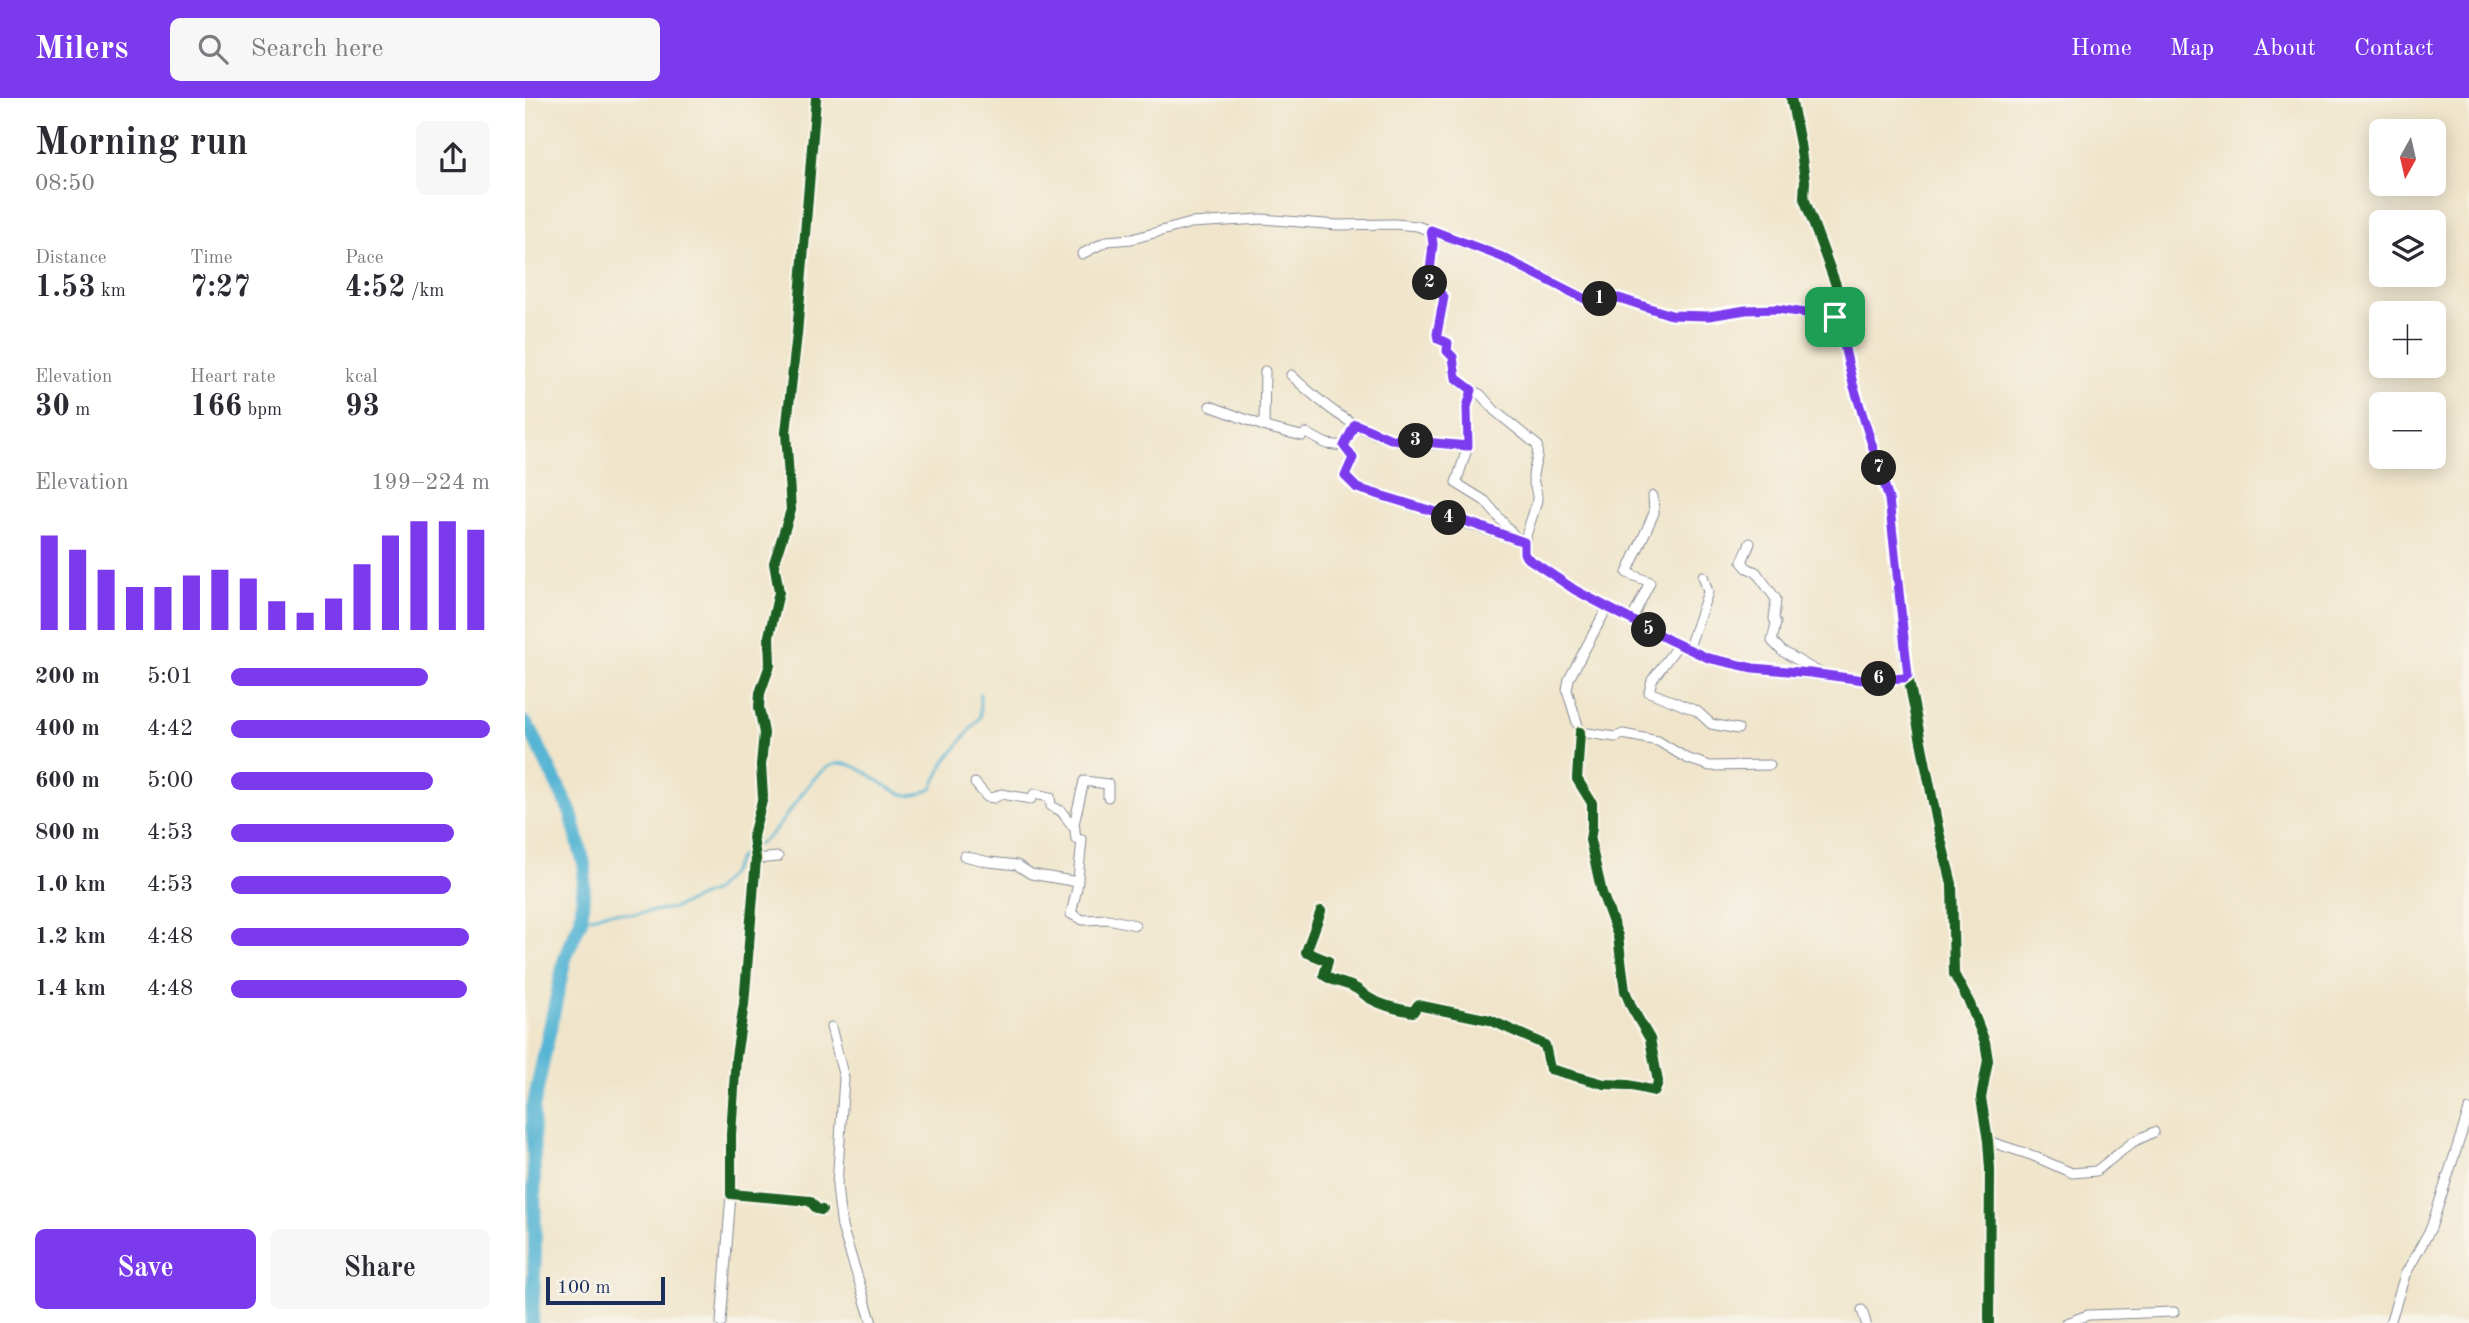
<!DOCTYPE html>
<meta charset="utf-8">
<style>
body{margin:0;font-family:"Old Standard TT",serif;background:#f7f7f7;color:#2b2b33;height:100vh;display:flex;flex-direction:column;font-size:26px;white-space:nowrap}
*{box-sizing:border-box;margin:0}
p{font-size:23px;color:#7c7c81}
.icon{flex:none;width:38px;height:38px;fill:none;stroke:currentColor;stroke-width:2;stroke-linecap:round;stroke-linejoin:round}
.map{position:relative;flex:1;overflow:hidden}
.panel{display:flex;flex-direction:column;background:#fff;width:525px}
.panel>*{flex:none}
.needle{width:46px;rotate:188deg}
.fabs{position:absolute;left:1844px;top:21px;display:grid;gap:14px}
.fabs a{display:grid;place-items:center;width:77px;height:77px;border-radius:10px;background:#fff;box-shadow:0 4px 18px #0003;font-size:35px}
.scale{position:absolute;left:21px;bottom:18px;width:119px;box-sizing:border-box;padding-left:7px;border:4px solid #1b2f5e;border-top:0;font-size:19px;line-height:24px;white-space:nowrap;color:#1b2f5e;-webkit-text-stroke:5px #f7f3e8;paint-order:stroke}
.pin{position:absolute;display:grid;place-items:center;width:60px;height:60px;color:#fff;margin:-30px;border-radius:14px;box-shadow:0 4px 10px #0006}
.km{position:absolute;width:35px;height:35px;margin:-18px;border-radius:50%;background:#222;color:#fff;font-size:19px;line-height:35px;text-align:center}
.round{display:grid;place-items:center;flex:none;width:74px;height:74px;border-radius:10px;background:#f7f7f7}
.overview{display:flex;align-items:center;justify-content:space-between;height:119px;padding:0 35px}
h1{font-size:38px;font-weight:700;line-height:52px}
.metrics{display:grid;grid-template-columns:repeat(3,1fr);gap:10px;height:119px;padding:7px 35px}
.metrics div{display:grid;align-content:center}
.metrics b{font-size:30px;font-weight:700}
.metrics small{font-size:19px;font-weight:400}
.metrics p{font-size:19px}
.chart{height:196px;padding:14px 35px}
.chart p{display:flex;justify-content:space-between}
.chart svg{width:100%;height:126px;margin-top:7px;stroke:#7c3aed;stroke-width:6}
.button{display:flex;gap:14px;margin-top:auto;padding:14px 35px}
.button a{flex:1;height:80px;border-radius:10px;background:#7c3aed;color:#fff;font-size:28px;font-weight:700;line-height:80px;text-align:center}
.button a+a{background:#f7f7f7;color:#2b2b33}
ul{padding:0 35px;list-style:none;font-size:23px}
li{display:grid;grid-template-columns:112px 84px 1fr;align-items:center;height:52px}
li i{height:18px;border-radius:9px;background:#7c3aed}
header{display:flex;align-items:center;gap:42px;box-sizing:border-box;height:98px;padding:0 35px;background:#7c3aed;color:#fff}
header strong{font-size:33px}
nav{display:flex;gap:38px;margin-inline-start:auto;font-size:24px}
.search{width:490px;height:63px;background:#f7f7f7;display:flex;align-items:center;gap:18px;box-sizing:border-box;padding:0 24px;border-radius:10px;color:#7c7c81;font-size:26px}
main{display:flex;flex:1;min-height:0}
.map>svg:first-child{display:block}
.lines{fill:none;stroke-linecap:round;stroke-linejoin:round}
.stream{stroke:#56b5d4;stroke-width:2.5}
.river{stroke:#56b5d4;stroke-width:14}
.minor-casing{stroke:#868a94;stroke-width:11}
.minor{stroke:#fff;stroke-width:9}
.cycleway-casing{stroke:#f7f3e8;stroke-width:15}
.cycleway{stroke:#1b5e20;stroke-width:10}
.route-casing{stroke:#fff;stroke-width:14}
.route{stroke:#7c3aed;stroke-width:9}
</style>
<header>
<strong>Milers</strong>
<div class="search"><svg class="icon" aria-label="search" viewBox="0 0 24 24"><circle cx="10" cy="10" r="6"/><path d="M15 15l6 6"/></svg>Search here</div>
<nav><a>Home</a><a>Map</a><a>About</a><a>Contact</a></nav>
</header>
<main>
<section class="panel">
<div class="overview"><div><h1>Morning run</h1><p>08:50</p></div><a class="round"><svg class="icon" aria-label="share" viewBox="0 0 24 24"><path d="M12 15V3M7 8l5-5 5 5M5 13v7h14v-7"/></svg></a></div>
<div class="metrics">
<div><p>Distance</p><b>1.53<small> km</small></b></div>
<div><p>Time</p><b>7:27</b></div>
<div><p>Pace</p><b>4:52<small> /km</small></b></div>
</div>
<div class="metrics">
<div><p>Elevation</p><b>30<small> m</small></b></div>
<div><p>Heart rate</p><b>166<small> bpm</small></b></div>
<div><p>kcal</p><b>93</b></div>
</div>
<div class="chart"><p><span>Elevation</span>199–224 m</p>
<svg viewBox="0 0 160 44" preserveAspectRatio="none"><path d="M5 44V11M15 44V16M25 44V23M35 44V29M45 44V29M55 44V25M65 44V23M75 44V26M85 44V34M95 44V38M105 44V33M115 44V21M125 44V11M135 44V6M145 44V6M155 44V9"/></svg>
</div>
<ul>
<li><b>200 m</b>5:01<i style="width:76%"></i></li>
<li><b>400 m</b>4:42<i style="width:100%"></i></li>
<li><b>600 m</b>5:00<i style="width:78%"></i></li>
<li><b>800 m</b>4:53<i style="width:86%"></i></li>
<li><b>1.0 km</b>4:53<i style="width:85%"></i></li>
<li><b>1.2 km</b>4:48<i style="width:92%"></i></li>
<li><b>1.4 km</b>4:48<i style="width:91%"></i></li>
</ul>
<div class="button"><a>Save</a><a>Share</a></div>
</section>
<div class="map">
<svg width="1944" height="1225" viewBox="0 0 1944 1225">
<rect width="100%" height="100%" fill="#f7f3e8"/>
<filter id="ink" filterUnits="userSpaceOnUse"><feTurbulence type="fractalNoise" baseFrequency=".0143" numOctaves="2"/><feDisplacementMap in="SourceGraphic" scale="14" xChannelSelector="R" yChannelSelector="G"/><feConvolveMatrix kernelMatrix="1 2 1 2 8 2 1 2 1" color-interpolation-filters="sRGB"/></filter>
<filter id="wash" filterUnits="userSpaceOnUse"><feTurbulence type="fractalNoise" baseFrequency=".00686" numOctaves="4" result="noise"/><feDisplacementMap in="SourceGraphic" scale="28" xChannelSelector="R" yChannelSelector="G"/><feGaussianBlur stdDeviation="1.57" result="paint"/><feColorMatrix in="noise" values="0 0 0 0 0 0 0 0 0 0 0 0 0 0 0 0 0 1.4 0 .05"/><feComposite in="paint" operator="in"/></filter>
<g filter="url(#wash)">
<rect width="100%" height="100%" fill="#f0e5ca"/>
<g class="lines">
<g class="stream">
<path d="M232,747C260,733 284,670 311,666C338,661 365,702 392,697C397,696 403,692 407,690L420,664L455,619V596"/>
<polyline points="56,822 84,814 108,816 149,810 189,793 206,775 214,760 226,750"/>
</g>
<polyline class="river" points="0,625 7,635 46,715 60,770 56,822 40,860 8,1010 10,1153 7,1225"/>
</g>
</g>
<g filter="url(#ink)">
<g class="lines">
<g class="minor-casing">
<g id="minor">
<polyline points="291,0 272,236 261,334 266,412 249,465 254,494 244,538 245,567 235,595 234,609 239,635 236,667 238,699 228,738 231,761 219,906 211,959 206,1037 206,1096 285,1103 292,1111 297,1112"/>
<polyline points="1266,0 1275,46 1280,83 1279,100 1311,187 1310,219 1319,247 1328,286 1364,401 1381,568 1414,734 1427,786 1429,876 1445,906 1460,944 1463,962 1456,1000 1463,1043 1465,1071 1464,1225"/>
<path d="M906,132L908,146L904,183L919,199L912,236L913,241L923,245V253L928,259L931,280L942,289L956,297L970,313L1012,347C1015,359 1008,368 1008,379C1008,387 1013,393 1012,401C1010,417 994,445 1001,459L1050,492L1144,542L1183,560L1228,570L1339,582L1379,580L1383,577"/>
<polyline points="557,156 582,143 607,141 666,125 737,121 812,127 869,126 892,128 977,159 1062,202 1094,200 1145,217 1184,218 1221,212 1252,211 1310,219"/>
<path d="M766,277C795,304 826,331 866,341C889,347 919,346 943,348"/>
<polyline points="947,292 942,309 943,348 931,385 960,403 992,441"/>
<polyline points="685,308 744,330 777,338 781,335 802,346 819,348"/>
<polyline points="830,326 819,348 828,360 820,378 832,390 999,444"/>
<polyline points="739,328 740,273"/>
<polyline points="1225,445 1217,464 1222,470 1231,474 1251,501 1249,521 1251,525 1247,543 1257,553 1295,575"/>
<polyline points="1082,510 1044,581 1042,592 1055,634 1091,639 1098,636 1133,643 1161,660 1185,668 1245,667"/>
<polyline points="1107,521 1125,484 1102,475 1129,415 1128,398"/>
<polyline points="1153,547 1127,582 1124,594 1172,613 1186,626 1213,631"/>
<polyline points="1163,552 1183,494 1178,478"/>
<polyline points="450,685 462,699 469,700 476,696 506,701 509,696 525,699 526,708 536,713 550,731"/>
<polyline points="583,699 583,686 559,683 549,726 551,741 557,742 552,790 546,816 558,822 583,821 610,827"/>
<polyline points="439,758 464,764 492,767 506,776 553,784"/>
<polyline points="231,761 253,759"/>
<path d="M796,813L781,854L803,863L799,877C809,885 820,884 830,890C835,892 839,897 844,900C858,908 873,911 888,914L893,907L897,908L965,922L1020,947L1025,971L1079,986L1103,987L1130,993L1133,984L1125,941L1107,910L1100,893L1093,838L1077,795L1065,742L1067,729V705L1052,681L1055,634"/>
<polyline points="306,929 319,980 312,1087 314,1107 317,1129 347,1225"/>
<polyline points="1463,1043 1506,1057 1547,1075 1571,1073 1608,1044 1629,1034"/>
<polyline points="1337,1212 1341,1225"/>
<polyline points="196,1225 206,1096"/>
<polyline points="1541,1225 1563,1217 1649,1214"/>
<polyline points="1865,1225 1880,1177 1906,1130 1944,1012"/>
</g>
</g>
<use href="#minor" class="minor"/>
<g class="cycleway-casing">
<g id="cycleway">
<polyline points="291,0 272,236 261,334 266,412 249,465 254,494 244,538 245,567 235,595 234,609 239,635 236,667 238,699 228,738 231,761 219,906 211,959 206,1037 206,1096 285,1103 292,1111 297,1112"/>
<polyline points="1266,0 1275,46 1280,83 1279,100 1311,187 1310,219 1319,247 1328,286 1364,401 1381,568 1414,734 1427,786 1429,876 1445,906 1460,944 1463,962 1456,1000 1463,1043 1465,1071 1464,1225"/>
<path d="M796,813L781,854L803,863L799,877C809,885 820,884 830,890C835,892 839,897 844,900C858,908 873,911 888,914L893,907L897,908L965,922L1020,947L1025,971L1079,986L1103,987L1130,993L1133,984L1125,941L1107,910L1100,893L1093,838L1077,795L1065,742L1067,729V705L1052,681L1055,634"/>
</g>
</g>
<use href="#cycleway" class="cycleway"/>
</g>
</g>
<g class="lines" filter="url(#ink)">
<g class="route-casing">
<polygon id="route" points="906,132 977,159 1062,202 1094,200 1146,217 1184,218 1221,212 1252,211 1310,219 1319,247 1328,286 1364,401 1383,577 1379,580 1339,582 1285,575 1228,570 1183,560 1144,542 1050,492 1001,459 999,455 999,444 940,423 832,390 820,378 828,360 819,348 830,326 866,341 943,348 942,309 947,292 931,280 928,259 922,253 923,245 913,241 912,236 919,199 904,183 908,146"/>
</g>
<use href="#route" class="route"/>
</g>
</svg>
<div class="fabs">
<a><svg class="needle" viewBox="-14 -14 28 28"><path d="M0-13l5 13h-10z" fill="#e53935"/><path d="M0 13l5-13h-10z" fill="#7c7c81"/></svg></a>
<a><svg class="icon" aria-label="layers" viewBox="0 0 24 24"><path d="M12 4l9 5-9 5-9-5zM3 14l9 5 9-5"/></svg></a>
<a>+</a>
<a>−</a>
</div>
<div class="scale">100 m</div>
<div class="pin" style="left:1310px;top:219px;background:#1e9e55"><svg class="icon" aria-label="arrive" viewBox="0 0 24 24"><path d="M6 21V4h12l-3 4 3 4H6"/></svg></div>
<b class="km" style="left:1075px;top:201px">1</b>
<b class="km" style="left:905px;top:185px">2</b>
<b class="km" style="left:891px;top:343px">3</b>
<b class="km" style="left:924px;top:420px">4</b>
<b class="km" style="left:1124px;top:532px">5</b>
<b class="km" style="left:1354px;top:581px">6</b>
<b class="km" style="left:1354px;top:370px">7</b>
</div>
</main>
